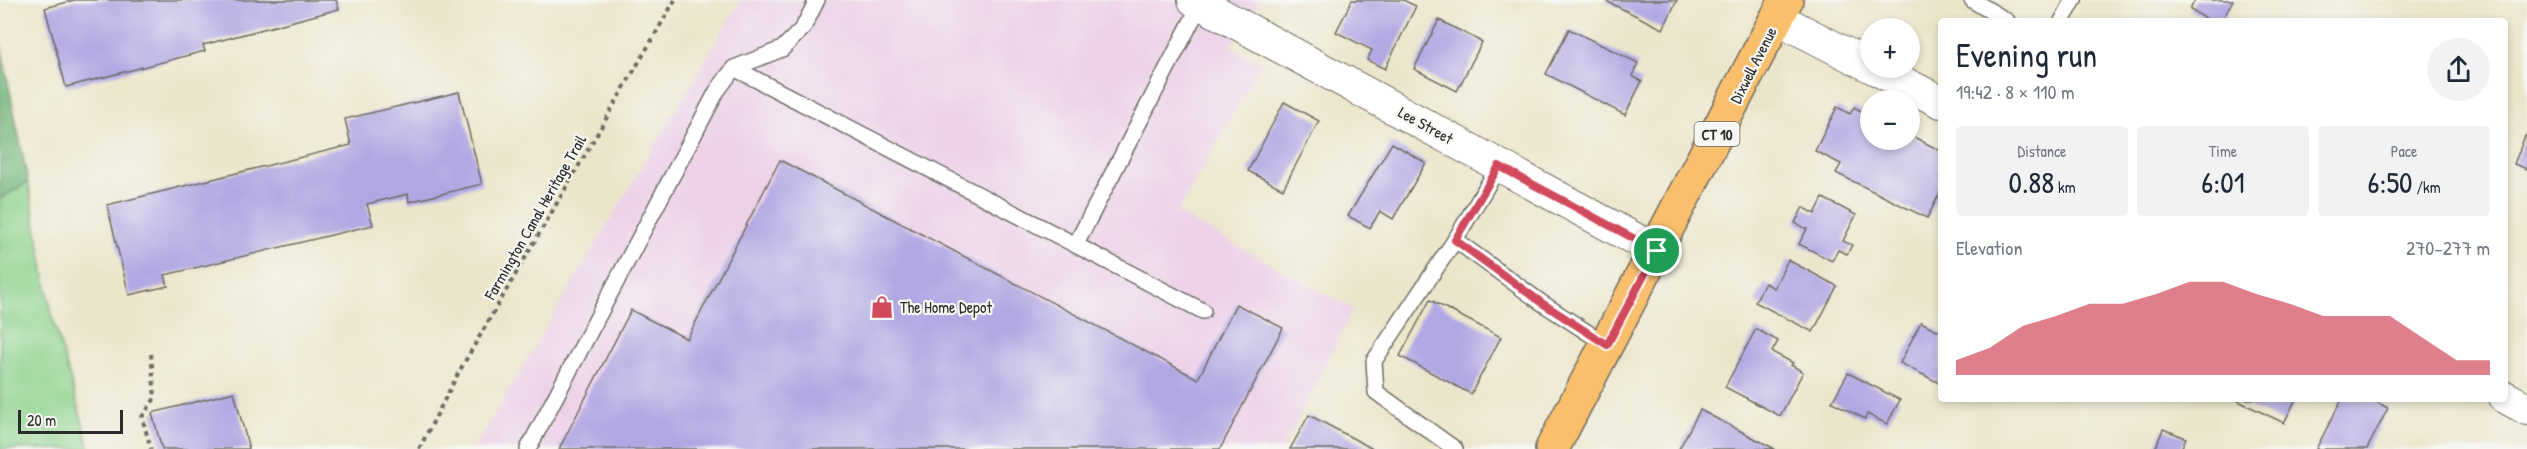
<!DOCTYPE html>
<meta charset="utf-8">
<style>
body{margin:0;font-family:"Patrick Hand",sans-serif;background:#f2f2f3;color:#1f2937;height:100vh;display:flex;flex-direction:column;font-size:22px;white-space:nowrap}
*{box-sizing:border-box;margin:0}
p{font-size:20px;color:#747a83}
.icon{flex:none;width:33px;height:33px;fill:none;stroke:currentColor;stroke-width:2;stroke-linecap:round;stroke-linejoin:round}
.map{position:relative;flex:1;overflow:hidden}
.panel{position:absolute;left:1938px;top:18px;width:570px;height:384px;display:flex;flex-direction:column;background:#fff;border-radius:6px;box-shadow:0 3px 9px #0003}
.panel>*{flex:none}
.buttons{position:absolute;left:1860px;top:18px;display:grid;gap:12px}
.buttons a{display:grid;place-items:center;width:60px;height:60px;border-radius:50%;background:#fff;box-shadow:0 3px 9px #0003;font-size:30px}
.scale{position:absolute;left:18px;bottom:15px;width:105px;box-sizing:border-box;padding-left:6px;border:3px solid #2b2b2b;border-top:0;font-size:16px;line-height:21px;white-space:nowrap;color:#2b2b2b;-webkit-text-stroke:4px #f6f6f2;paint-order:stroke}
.pin{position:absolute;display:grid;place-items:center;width:51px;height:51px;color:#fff;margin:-26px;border:3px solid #fff;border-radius:50%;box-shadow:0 2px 6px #0007}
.round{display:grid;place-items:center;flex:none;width:63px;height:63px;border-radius:32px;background:#f2f2f3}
.summary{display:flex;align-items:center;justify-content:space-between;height:102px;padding:0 18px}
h1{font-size:33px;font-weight:600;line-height:45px}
.stats{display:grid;grid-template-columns:repeat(3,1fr);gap:9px;height:102px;padding:6px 18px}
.stats div{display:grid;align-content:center;border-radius:6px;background:#f2f2f3;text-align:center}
.stats b{font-size:30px;font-weight:600}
.stats small{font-size:16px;font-weight:400}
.stats p{font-size:16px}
.chart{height:168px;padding:12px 18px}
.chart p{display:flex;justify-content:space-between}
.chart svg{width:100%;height:108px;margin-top:6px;fill:#d1495b;opacity:.7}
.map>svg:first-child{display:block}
.built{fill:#edd1e9}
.green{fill:#8ed38d;stroke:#5c7f5c;stroke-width:1.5}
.forest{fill:#72b578;stroke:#4e7052;stroke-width:1.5}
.building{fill:#b1a8e3}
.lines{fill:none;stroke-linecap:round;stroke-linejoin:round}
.service-casing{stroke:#6e6c63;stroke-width:18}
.minor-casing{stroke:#6e6c63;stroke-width:34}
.primary-casing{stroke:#6e6c63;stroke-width:36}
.path{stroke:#6e6c63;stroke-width:4;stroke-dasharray:4.5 4.5;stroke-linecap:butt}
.service{stroke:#fff;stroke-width:15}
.minor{stroke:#fff;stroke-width:32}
.primary{stroke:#f9bf6d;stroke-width:33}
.route-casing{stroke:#fff;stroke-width:12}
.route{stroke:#d1495b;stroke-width:8}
.labels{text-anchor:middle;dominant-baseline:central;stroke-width:4.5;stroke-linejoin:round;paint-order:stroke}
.shield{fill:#f6f6f2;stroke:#686867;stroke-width:1.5}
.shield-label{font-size:15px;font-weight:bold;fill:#2b2b2b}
.street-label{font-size:16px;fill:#2b2b2b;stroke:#f6f6f2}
.poi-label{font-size:16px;fill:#2b2b2b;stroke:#f6f6f2;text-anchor:start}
</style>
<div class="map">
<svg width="2527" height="449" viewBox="0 0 2527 449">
<rect width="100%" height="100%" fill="#f6f6f2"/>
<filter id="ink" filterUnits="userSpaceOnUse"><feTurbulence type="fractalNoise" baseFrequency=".0167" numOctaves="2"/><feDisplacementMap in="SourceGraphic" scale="12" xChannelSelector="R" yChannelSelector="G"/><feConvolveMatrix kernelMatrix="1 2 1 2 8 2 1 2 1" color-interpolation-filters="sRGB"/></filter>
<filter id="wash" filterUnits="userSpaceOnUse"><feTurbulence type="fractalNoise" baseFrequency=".008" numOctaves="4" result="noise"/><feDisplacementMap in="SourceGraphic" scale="24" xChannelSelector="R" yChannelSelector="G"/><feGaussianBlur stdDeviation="1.35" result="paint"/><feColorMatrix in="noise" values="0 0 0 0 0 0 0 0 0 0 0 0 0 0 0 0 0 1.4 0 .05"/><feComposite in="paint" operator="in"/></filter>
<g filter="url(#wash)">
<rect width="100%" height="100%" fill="#ebe6cb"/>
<polygon class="built" points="741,0 1260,0 1230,47 1261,63 1177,213 1353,309 1283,449 474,449"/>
<polygon class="green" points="28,182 52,315 90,449 0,449 0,199"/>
<polygon class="forest" points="0,42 28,182 0,199"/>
<g id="blocks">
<g class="building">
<polygon points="75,0 336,0 339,9 203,45 205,51 66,87 45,8"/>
<polygon points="1352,0 1403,0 1416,6 1385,69 1367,60 1372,50 1336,32"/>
<polygon points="1604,0 1677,0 1663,29"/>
<polygon points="2195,0 2233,0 2222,21 2211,21 2190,10"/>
<polygon points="1439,20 1482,42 1457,91 1414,69"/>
<polygon points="1569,29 1638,63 1632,76 1642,81 1625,115 1546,74"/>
<polygon points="459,92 482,184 409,202 408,194 367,204 373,225 165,275 168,286 129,295 107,205 351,145 345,119"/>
<polygon points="1284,102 1319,121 1283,189 1248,171"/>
<polygon points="1837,107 1850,114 1854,107 1870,116 1870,140 1910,140 1910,135 1941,151 1941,191 1927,218 1836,173 1841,164 1815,151"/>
<polygon points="2525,136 2527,137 2527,169 2514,164"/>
<polygon points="1392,143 1426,163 1393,219 1380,211 1370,228 1348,216"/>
<polygon points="780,160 1198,379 1236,304 1283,328 1220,449 559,449 631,310 687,339"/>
<polygon points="1823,198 1856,215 1843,241 1852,245 1847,254 1838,250 1832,261 1799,244 1807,229 1795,223 1803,207 1815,214"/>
<polygon points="1788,260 1837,286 1813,332 1755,302 1765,283 1774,288"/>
<polygon points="1430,300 1501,337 1471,394 1400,356"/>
<polygon points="1921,322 1941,332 1941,384 1900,363"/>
<polygon points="1756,329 1778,341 1772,352 1793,363 1791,365 1803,372 1780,416 1725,387"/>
<polygon points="1848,373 1900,400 1887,424 1867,414 1865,419 1832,402"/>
<polygon points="234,392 249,449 162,449 152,413"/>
<polygon points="2234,399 2296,399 2284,423"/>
<polygon points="2342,399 2371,399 2388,408 2367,449 2316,449"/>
<polygon points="1700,410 1775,449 1679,449"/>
<polygon points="1309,415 1373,449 1290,449"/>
<polygon points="2163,429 2186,438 2181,449 2155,449"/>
</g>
</g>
</g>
<g filter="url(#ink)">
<use href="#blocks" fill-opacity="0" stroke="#6e6c63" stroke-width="1.5"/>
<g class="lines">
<g class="service-casing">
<g id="service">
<polyline points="1972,0 2007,21"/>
<polyline points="2062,21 2074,0"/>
<polyline points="734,68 1203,311"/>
<polyline points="1455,240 1542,303 1607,345"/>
<polyline points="1076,244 1201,3"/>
<polyline points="528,449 717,91 734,68 782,49 803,28 817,0"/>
<polyline points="1455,449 1376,392 1374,361 1455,240 1499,166"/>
</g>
</g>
<g class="minor-casing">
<g id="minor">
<polyline points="1194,0 1657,251"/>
<polyline points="1777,18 1870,66"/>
<polyline points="1874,68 1941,102"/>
<polyline points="2505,397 2527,409"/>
</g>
</g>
<g class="primary-casing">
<polyline id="primary" points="1552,449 1786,0"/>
</g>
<g class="path">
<polyline points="151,354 155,398 142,417 151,449"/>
<polyline points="419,449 460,370 675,0"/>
</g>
<use href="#service" class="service"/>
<use href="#minor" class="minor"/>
<use href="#primary" class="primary"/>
</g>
</g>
<g class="lines" filter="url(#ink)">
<g class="route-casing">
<polygon id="route" points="1499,166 1657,251 1607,345 1542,303 1455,240"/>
</g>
<use href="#route" class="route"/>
</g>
<defs>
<g id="shop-bare" transform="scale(1.8)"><path d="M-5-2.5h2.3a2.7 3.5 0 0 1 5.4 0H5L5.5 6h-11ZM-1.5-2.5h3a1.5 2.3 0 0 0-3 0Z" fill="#d1495b" stroke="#f6f6f2" stroke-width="2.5" paint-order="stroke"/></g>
</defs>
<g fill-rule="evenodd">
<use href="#shop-bare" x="882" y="307"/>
</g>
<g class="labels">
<rect class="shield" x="1694.5" y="122" width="45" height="24" rx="4.5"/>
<g class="shield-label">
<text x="1717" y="134">CT 10</text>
</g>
<g class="street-label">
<text transform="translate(1753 65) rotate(-63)">Dixwell Avenue</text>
<text transform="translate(1426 125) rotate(29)">Lee Street</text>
<text transform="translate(535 217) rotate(-60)">Farmington Canal Heritage Trail</text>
</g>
<g class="poi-label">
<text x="900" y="307">The Home Depot</text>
</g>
</g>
</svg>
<div class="buttons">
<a>+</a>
<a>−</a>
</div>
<div class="scale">20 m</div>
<div class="pin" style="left:1657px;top:251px;background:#1e9e55"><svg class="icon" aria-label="arrive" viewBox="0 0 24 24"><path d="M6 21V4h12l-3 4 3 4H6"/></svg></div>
<section class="panel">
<div class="summary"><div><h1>Evening run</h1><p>19:42 · 8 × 110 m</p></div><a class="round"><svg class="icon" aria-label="share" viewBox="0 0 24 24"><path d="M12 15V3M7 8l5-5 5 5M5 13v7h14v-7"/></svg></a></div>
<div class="stats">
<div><p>Distance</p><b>0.88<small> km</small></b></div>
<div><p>Time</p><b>6:01</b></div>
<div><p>Pace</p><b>6:50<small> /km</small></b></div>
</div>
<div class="chart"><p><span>Elevation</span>270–277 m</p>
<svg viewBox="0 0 160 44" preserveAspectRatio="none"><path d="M0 44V38L10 33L20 24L30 20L40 15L50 15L60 11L70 6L80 6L90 11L100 15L110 20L120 20L130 20L140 29L150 38L160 38V44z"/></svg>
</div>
</section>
</div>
